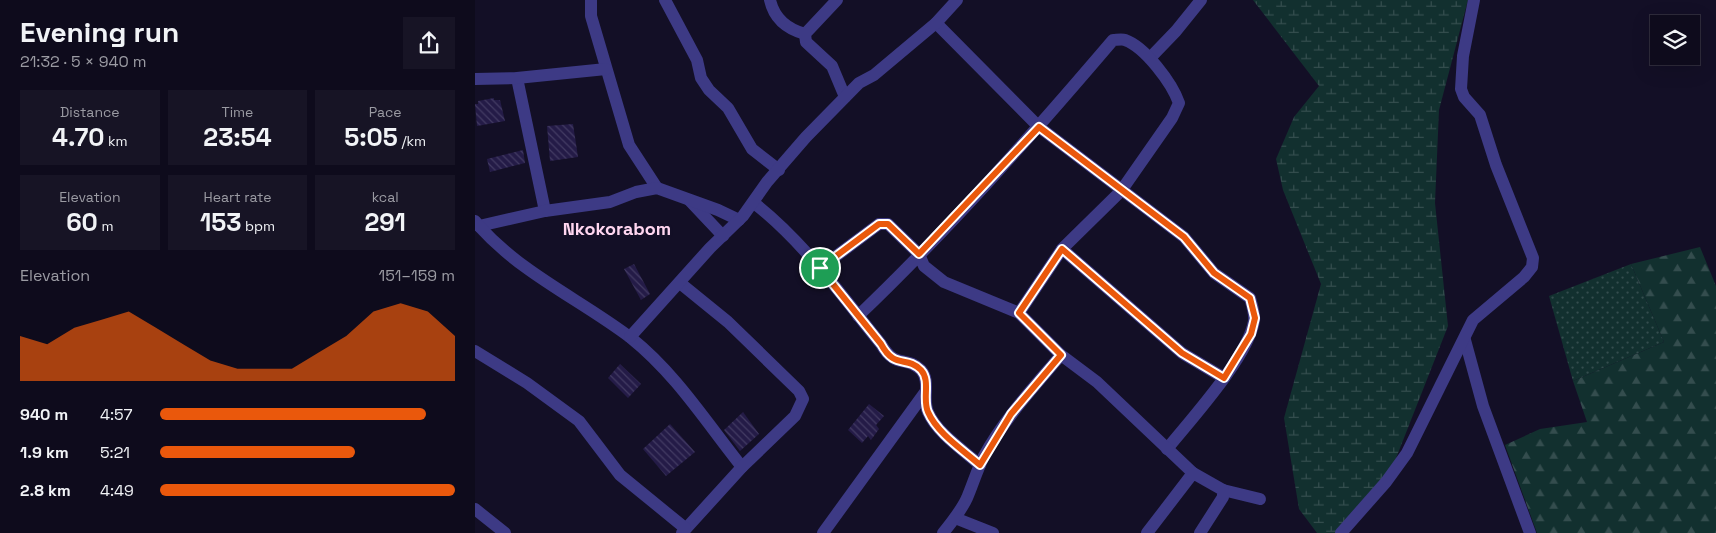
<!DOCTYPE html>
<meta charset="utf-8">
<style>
body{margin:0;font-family:"Space Grotesk",sans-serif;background:#171425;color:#f1f3f6;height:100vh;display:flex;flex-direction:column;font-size:19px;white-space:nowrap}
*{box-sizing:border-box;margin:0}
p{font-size:16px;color:#9b9ba3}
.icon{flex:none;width:28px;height:28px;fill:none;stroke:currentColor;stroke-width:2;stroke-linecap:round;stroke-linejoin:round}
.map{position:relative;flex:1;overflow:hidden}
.panel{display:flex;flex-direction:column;background:#0e0b1c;width:475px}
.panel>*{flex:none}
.controls{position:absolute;left:1175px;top:15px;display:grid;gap:10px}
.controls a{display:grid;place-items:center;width:50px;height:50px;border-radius:0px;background:#0e0b1c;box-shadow:0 5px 20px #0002,0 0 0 1px #2e2b3b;font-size:25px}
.pin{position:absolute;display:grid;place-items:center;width:42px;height:42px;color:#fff;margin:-21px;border:2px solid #fff;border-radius:50%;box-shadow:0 1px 5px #0007}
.round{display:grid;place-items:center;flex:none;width:52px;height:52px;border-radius:0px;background:#171425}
.head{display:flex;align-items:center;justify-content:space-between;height:85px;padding:0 20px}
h1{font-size:28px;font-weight:700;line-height:38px}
.figures{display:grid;grid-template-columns:repeat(3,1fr);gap:8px;height:85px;padding:5px 20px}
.figures div{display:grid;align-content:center;border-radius:0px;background:#171425;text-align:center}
.figures b{font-size:25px;font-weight:700}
.figures small{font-size:14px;font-weight:400}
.figures p{font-size:14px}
.chart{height:140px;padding:10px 20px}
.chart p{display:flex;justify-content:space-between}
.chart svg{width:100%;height:90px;margin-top:5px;fill:#ea580c;opacity:.7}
ul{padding:0 20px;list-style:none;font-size:16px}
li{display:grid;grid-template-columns:80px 60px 1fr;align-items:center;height:38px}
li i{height:12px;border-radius:6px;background:#ea580c}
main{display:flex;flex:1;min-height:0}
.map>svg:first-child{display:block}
.grass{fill:url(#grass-dots)}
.forest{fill:url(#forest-firs)}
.wetland{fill:url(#wetland-marsh)}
.building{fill:url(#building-back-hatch)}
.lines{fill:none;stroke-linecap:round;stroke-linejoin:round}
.minor{stroke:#3d3a85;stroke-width:12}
.route-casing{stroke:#fff;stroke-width:10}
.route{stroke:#ea580c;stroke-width:6}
.labels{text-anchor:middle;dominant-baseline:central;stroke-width:4.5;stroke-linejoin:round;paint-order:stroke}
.quarter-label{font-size:18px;font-weight:bold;fill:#ffd6f0;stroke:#130f26}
</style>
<main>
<section class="panel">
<div class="head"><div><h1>Evening run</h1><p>21:32 · 5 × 940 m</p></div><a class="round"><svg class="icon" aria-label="share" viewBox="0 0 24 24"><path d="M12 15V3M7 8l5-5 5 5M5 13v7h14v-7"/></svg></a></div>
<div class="figures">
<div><p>Distance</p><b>4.70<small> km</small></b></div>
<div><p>Time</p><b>23:54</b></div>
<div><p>Pace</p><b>5:05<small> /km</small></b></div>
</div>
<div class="figures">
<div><p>Elevation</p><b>60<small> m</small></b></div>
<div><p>Heart rate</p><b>153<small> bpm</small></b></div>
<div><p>kcal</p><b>291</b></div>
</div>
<div class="chart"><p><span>Elevation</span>151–159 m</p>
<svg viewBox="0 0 160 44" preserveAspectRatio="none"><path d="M0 44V22L10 26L20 18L30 14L40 10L50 18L60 26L70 34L80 38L90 38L100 38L110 30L120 22L130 10L140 6L150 10L160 22V44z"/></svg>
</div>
<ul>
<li><b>940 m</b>4:57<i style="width:90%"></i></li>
<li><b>1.9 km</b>5:21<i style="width:66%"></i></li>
<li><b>2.8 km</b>4:49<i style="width:100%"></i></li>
</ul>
</section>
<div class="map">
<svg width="1241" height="533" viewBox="0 0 1241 533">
<defs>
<pattern id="grass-dots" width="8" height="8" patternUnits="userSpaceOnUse" patternTransform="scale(1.25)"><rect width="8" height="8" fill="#12302f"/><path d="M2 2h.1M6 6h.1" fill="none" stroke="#344d4e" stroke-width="1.8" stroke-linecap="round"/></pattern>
<pattern id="forest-firs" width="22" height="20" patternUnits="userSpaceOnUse" patternTransform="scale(1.25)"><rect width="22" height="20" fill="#12302f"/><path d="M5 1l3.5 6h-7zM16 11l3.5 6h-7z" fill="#344d4e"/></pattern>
<pattern id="wetland-marsh" width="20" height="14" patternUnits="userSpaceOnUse" patternTransform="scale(1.25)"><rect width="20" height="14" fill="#12302f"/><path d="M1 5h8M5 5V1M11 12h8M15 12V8" fill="none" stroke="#344d4e"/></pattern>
<pattern id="building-back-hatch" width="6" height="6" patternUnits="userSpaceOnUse" patternTransform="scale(1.25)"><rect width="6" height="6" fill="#241b47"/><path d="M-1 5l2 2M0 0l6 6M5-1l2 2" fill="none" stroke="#433b63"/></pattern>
</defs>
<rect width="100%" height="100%" fill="#130f26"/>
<polygon class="grass" points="1156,264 1189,342 1098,381 1074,296"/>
<polygon class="forest" points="1225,247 1241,286 1241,533 1062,533 1030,445 1065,429 1112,422 1098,381 1189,342 1156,264"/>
<polygon class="wetland" points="778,0 993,0 964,110 960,203 973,326 914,476 866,533 842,533 824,509 809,418 846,284 808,190 801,159 819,117 844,86"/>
<g class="building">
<polygon points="19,98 19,100 25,100 30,121 2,126 0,104 3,104 3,101"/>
<polygon points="98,124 103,157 75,161 72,126"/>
<polygon points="48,150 50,163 15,172 12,159"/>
<polygon points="159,264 175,294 166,300 149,269"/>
<polygon points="145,364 166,384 153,398 133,378"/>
<polygon points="394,404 409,416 401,425 404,429 396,440 393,436 387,443 373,430"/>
<polygon points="268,412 284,434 265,451 249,430"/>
<polygon points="195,424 220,452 191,476 168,449"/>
</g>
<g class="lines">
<g class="minor">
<polyline points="116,0 116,16 154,145 182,188"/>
<polyline points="190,0 222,60 226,78 234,90 253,108 277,149 304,170"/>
<path d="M295,0C299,18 312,29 330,34"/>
<polyline points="362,0 330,34 331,42 357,66 370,97"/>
<path d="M461,23L564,127L709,237L739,273L775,298C777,305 780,314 779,321C773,357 717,418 692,449"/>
<polyline points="675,58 701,31 726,0"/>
<polyline points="42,78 70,211"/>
<polyline points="0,79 42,78 131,69"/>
<polyline points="215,201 248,236"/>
<path d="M279,203C329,242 366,295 406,344C421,370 431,355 446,370C456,381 447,399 453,412C462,433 488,450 505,465"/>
<polyline points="0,221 4,226 70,211 135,202 161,192 182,188 243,210 264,220"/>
<path d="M4,226C47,274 106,300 156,338C201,374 231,422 267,467"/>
<polyline points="587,249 707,353 749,378"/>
<path d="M345,268L404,224H413L444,254L449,266L469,282L544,313L587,249L646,191L697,118L704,103C697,83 670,47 650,40C647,39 641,40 638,40C557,135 473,230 383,316"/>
<polyline points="205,283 253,322 324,391 328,399 320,416 267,467 207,533"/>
<polyline points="544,313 586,355 622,382 718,473"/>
<polyline points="155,337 235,248 268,216 292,182 331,137 384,83 399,75 461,23 482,0"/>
<polyline points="990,340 1008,406 1055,533"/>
<polyline points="0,351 52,383 104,421 145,475 210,528"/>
<polyline points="748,490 785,499"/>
<polyline points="0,509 30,533"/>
<polyline points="480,518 518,533"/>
<polyline points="348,533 451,391"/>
<path d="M468,533C477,522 486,511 492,498C498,484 502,470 509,456C529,419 559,387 586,355"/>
<polyline points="672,533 718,473 748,490 748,497 725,533"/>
<polyline points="866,533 911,482 932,453 998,320 1049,277 1057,267 1058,258 1021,165 1005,115 989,97 986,89 988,56 999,0"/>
</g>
</g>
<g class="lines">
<g class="route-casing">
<path id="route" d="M564,127L709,237L739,273L775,298L780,318L776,334L749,378L707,353L587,249L544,313L586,355L536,414L505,465C488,450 462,433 453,412C447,399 456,381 446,370C431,355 420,370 406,344L345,268L404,224H413L444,254Z"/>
</g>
<use href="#route" class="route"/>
</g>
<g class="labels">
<g class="quarter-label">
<text x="142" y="228">Nkokorabom</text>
</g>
</g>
</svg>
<div class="controls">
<a><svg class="icon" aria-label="layers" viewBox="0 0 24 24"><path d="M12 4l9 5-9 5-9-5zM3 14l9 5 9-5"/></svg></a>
</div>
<div class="pin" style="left:345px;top:268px;background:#1e9e55"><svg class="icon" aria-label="arrive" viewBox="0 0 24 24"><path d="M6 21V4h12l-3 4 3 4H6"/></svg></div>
</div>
</main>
